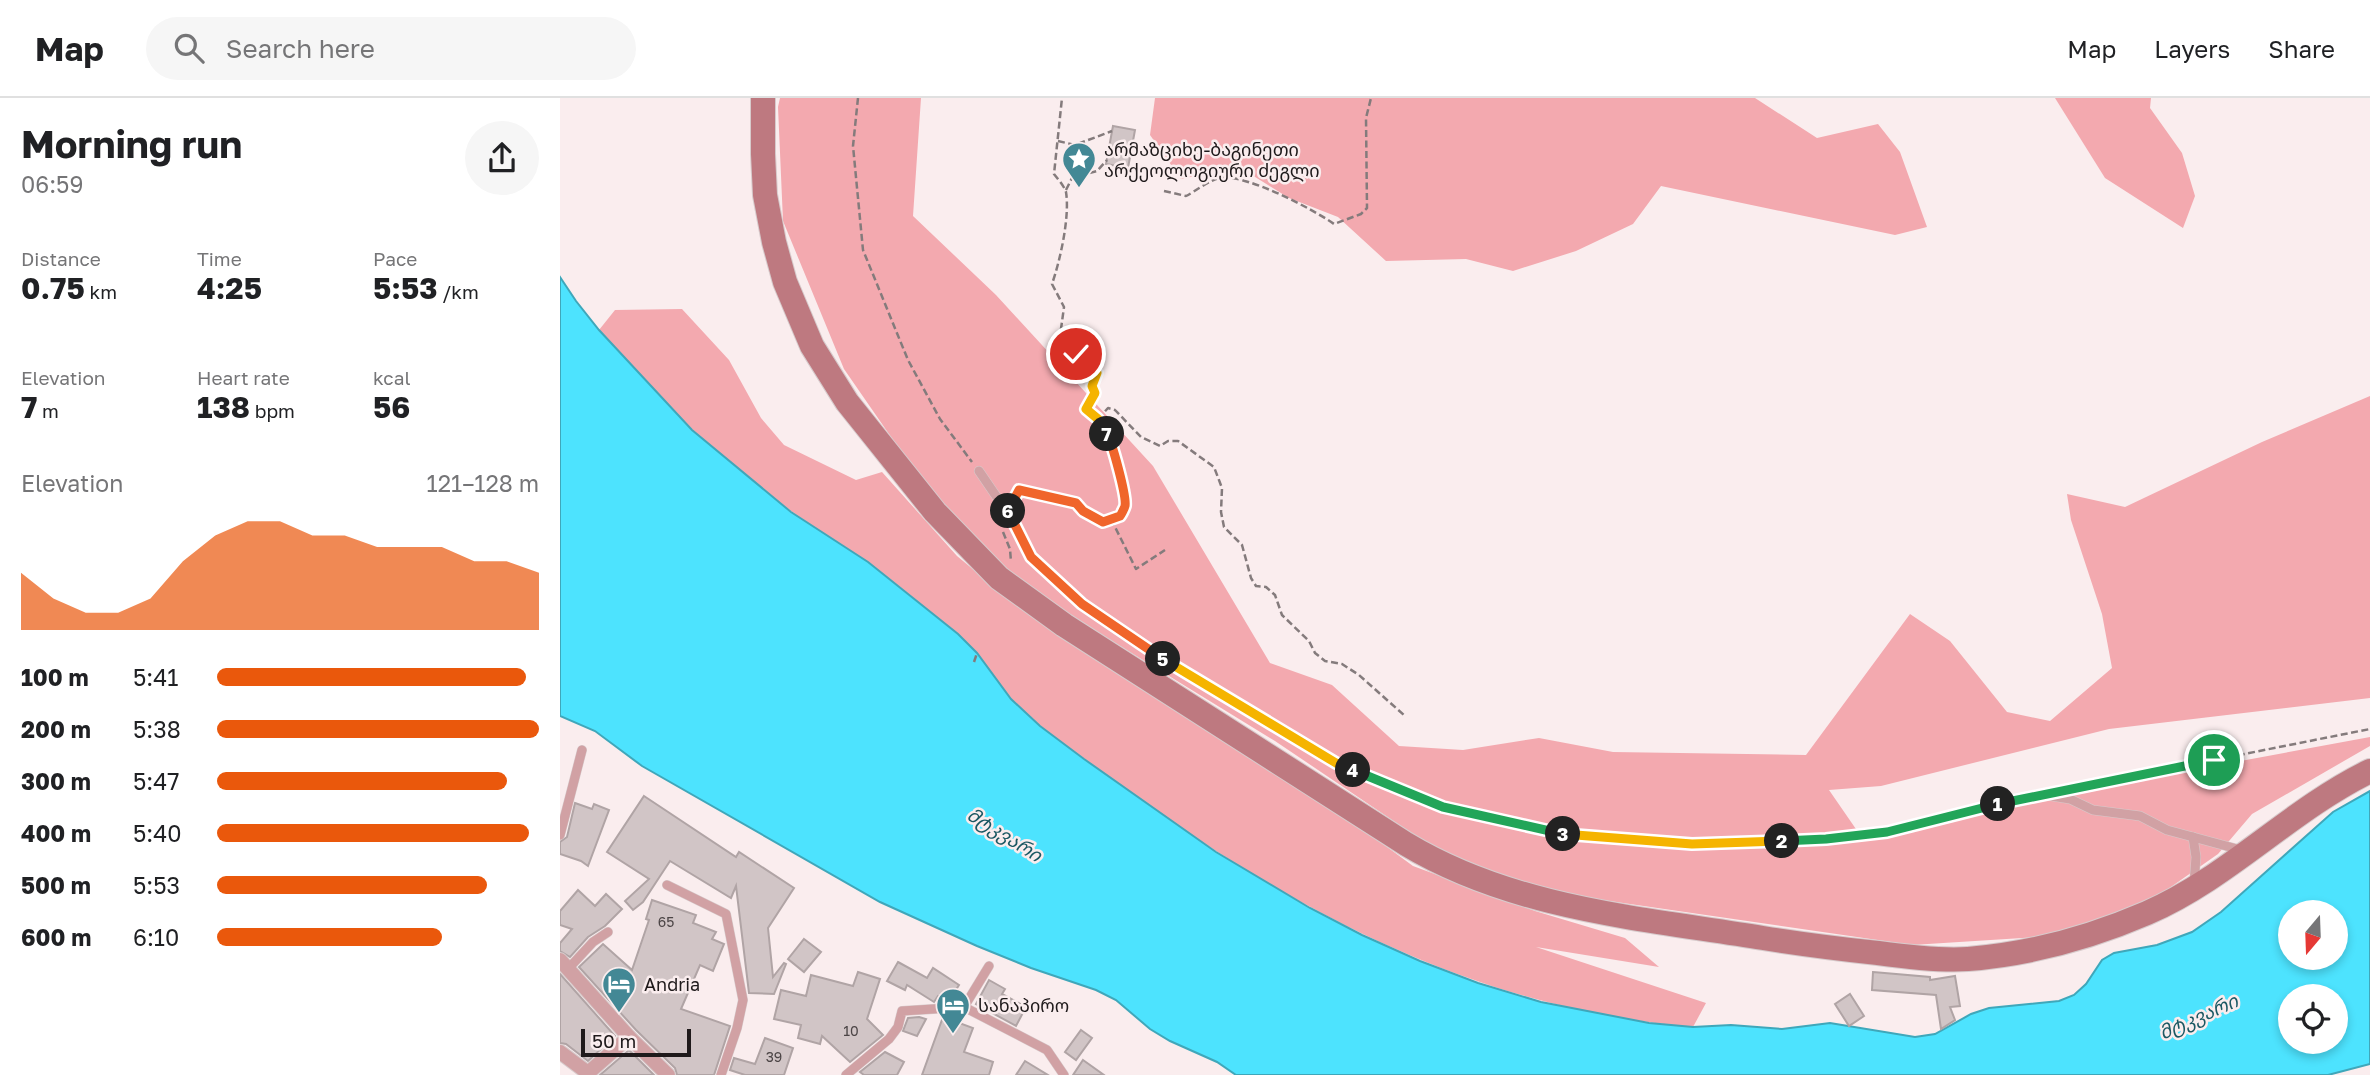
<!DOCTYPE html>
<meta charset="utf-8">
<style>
body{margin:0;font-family:"Golos Text","Noto Sans Georgian",sans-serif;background:#f6f6f6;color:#202124;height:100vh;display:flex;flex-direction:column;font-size:26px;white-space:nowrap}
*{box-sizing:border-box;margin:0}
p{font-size:23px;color:#757577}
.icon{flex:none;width:38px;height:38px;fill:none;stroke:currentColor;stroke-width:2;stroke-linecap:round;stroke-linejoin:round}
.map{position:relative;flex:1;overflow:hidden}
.sheet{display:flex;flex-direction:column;background:#fff;width:560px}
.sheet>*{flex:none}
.needle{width:46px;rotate:199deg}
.buttons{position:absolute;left:1718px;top:802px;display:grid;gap:14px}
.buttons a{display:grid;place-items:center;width:70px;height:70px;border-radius:50%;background:#fff;box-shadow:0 4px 10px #0003;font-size:35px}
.scale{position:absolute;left:21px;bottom:18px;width:110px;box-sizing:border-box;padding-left:7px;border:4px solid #1f1a1b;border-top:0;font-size:19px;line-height:24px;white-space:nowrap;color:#1f1a1b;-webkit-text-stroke:5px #faedee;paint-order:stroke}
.pin{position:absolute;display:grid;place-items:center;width:60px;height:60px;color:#fff;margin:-30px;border:4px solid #fff;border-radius:50%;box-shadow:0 2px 7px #0007}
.km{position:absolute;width:35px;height:35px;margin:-18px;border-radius:50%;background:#222;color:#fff;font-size:19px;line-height:35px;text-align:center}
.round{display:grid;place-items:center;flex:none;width:74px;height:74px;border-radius:37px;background:#f6f6f6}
.summary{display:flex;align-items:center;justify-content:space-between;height:119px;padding:0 21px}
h1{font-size:38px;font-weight:700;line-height:52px}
.figures{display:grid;grid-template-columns:repeat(3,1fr);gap:10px;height:119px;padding:7px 21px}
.figures div{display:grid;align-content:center}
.figures b{font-size:30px;font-weight:700}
.figures small{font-size:19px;font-weight:400}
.figures p{font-size:19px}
.chart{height:196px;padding:14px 21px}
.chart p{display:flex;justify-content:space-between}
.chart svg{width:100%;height:126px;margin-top:7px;fill:#ea580c;opacity:.7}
ul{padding:0 21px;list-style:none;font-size:23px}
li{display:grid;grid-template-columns:112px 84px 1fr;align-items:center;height:52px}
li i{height:18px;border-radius:9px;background:#ea580c}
header{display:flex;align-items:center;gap:42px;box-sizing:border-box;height:98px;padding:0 35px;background:#fff;border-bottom:2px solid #e0e0e0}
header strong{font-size:33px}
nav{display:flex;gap:38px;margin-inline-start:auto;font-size:24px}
.search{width:490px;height:63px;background:#f6f6f6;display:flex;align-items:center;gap:18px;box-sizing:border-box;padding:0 24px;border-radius:38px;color:#757577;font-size:26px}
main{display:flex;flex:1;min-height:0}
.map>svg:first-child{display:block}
.green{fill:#f3a9af}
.water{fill:#4de3fe;stroke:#3fa7ba;stroke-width:2;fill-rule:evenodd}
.building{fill:#d1c5c6;stroke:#b0a4a5;stroke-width:2}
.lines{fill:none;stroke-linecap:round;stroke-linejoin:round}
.service-casing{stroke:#d7cbcc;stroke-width:10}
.pedestrian-casing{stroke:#d7cbcc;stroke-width:16}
.secondary-casing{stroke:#d7cbcc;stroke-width:26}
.path{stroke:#847b7c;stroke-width:2.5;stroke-dasharray:7 3.5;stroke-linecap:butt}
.service{stroke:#d1a1a4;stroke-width:9}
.pedestrian{stroke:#d1a1a4;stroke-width:14}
.secondary{stroke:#be7980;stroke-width:24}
.split-1-casing{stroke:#fff;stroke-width:14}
.split-2-casing{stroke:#fff;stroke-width:14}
.split-3-casing{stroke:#fff;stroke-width:14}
.split-4-casing{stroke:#fff;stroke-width:14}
.split-5-casing{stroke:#fff;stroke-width:14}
.split-6-casing{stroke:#fff;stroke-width:14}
.split-7-casing{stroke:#fff;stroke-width:14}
.split-8-casing{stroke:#fff;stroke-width:14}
.split-1{stroke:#22a559;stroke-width:9}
.split-2{stroke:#22a559;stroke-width:9}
.split-3{stroke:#f5b400;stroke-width:9}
.split-4{stroke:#22a559;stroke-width:9}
.split-5{stroke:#f5b400;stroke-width:9}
.split-6{stroke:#f0652b;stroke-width:9}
.split-7{stroke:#f0652b;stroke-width:9}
.split-8{stroke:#f5b400;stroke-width:9}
.labels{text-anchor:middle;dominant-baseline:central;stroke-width:5;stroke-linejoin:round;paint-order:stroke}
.number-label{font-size:14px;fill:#4c4546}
.poi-label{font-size:18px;fill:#1f1a1b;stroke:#faedee;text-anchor:start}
.water-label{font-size:19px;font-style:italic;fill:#1b5863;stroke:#faedee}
</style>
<header>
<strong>Map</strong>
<div class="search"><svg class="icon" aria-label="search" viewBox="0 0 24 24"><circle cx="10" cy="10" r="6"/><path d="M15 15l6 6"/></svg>Search here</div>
<nav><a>Map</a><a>Layers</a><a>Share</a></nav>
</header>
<main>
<section class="sheet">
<div class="summary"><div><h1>Morning run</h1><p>06:59</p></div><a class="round"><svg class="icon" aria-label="share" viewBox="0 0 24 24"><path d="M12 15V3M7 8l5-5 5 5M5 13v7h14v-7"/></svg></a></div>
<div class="figures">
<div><p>Distance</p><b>0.75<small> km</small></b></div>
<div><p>Time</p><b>4:25</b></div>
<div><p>Pace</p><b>5:53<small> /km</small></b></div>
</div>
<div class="figures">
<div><p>Elevation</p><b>7<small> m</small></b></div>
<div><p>Heart rate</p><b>138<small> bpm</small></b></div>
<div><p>kcal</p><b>56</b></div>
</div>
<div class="chart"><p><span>Elevation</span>121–128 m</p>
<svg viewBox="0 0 160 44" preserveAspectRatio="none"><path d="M0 44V24L10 33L20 38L30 38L40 33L50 20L60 11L70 6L80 6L90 11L100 11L110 15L120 15L130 15L140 20L150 20L160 24V44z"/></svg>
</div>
<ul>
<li><b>100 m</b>5:41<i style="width:96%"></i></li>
<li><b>200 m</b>5:38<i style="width:100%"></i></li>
<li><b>300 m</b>5:47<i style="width:90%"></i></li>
<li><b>400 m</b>5:40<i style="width:97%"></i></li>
<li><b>500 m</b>5:53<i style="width:84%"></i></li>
<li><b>600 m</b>6:10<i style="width:70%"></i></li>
</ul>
</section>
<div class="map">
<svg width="1810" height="977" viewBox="0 0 1810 977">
<rect width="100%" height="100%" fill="#faedee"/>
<g class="green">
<polygon points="220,0 361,0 353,118 436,197 593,368 710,565 772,587 839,648 903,652 979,640 1053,654 1246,657 1350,516 1390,543 1447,614 1490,623 1552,570 1542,516 1511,422 1507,396 1565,409 1702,344 1810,298 1810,600 1549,631 1321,688 1269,692 1298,734 1810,639 1810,648 1692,716 1658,756 1588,805 1492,838 1352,847 1001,796 890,761 715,643 464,489 367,391 284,271 223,123 218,9"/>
<polygon points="595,0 1195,0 1257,40 1318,26 1340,54 1367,129 1335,137 1101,88 1073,126 1016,153 953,173 906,161 826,163 778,119 729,100 679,69 621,81 590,37"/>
<polygon points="1495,0 1591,0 1590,10 1622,55 1635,98 1623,130 1545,80"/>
<path d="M122,211L169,262L201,320L224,347L296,382L322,374L397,458L461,511L722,672L853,768L975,813L1065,840L1099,869L976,849L1146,905L1133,929C921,911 739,817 569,693C539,671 506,651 478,626C468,618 458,609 449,599C430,577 416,551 394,533C364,509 335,484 305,462C280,444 252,429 227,410C196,386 165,361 135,334C100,303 69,267 39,232L55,212Z"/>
</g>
<path class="water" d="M0,179L16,203L39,232L132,332L231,414L308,464L398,536L417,555L451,601L480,628L524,661L656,754L750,810L802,837L860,863L918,885L981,904L1089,925L1133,929L1171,927L1222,931L1270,925L1355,939L1375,936L1411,916L1429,910L1499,903L1514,897L1526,886L1542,862L1554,855L1597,847L1632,834L1661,814L1773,714L1810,693V966L1768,977H676L657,964L610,943L590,931L556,902L536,892L471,870L417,848L320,804L82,668L35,633L0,618ZM1731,814H1776V859H1731ZM1731,898H1776V943H1731Z"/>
<g class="building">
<polygon points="553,28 575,32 568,70 546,66"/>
<polygon points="84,698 176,759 179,754 234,790 208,830 213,879 224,865 226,866 214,896 189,895 176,788 171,800 110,763 83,804 73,812 65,803 89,781 47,754"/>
<polygon points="15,705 32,711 34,706 49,712 28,768 21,763 0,756 0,744 7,739"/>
<polygon points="18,792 35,808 46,796 62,811 45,828 28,839 10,859 0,853 0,845 12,831 0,827 0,813"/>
<polygon points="92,802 136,817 133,825 156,834 152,841 164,846 153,873 140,867 121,911 170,928 154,977 117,977 115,970 76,932 19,869 43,846 72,872 89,822 86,821"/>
<polygon points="244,841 261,854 244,874 228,861"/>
<polygon points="338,864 367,880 373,870 399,887 389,903 378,898 374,904 347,887 345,892 327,883"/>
<polygon points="298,874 320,881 307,921 323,937 290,964 262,938 260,946 238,940 241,927 214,921 221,892 246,898 251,877 293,888"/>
<polygon points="1313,874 1370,879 1370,882 1395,878 1400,908 1390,909 1395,922 1381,931 1376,897 1312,892"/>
<polygon points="0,876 55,938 28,963 6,946 0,945"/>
<polygon points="429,882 445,891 442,896 466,909 456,928 416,906"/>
<polygon points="1290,896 1304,918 1289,928 1275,906"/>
<polygon points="359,919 366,921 357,938 343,933 348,920"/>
<polygon points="383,919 413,930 404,954 433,964 429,977 362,977"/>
<polygon points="521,932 532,940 516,962 505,954"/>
<polygon points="205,940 233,950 224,977 185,977 170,972 174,960 195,966"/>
<polygon points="69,952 94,977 40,977"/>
<polygon points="325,954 344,964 337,977 304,977 300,974"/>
<polygon points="523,962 544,977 513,977"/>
<polygon points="465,963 488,977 456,977"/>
</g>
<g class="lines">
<g class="service-casing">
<g id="service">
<polyline points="419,373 447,414 471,459 522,506 590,553 776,665 883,709 993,735 1132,746 1266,741 1327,734 1479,696 1510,701 1533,712 1580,718 1607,732 1681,752"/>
<polyline points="0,737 22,652"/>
<polyline points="1633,739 1636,759 1634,786"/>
<polyline points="107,787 166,816 183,902 177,930 161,977"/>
<polyline points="8,871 33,844 48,834"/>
<polyline points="404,909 429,868"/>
<polyline points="286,977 329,941 338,929 342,913 404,909 487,952 504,977"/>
</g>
</g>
<g class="pedestrian-casing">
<g id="pedestrian">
<polyline points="0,862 69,939 108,977"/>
<polyline points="0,954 28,975 69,939"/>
</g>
</g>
<g class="secondary-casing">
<path id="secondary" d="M203,0V56L205,97L214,144L225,184L252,248L287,304L375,414L439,480L504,527L846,746C954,811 1081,820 1203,840C1241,846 1280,851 1318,855C1347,859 1379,863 1408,861C1471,856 1529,840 1587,815C1668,780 1730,712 1810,673"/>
</g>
<g class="path">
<polyline points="298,0 293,48 303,152 348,262 380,321 412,364"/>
<polyline points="498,43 515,47 552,33"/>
<polyline points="506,92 512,80 537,73 547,62"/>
<path d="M604,93L626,98C636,93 649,82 660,80C684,75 753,111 774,126L801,116L807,110L806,20L811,0"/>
<polyline points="538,321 548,310 555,312 581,339 600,348 608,343 618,343 654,369 662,390 661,414 664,429 682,447 691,480 696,488 706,489 715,497 722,517 749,543 755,555 765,563 782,566 799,577 845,618"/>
<path d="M454,401L459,392L516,405L523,413L543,424L560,418L565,408L553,346L538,321L526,311L535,295L532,288L537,275L516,256L501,231L504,209L492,186C500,163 510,119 506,94C504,88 498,81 494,76L502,0"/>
<polyline points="551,421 576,471 605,452"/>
<polyline points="443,434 450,451 451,464"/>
<polyline points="414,564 417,555"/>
<polyline points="1513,690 1810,631"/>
</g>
<use href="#service" class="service"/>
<use href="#pedestrian" class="pedestrian"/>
<use href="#secondary" class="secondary"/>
</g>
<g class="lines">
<g class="split-1-casing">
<polyline id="split-1" points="1438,706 1654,662"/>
</g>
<g class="split-2-casing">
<polyline id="split-2" points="1222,743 1266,741 1327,734 1438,706"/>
</g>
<g class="split-3-casing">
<polyline id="split-3" points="1003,736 1132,746 1222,743"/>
</g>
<g class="split-4-casing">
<polyline id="split-4" points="793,672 883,709 1003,736"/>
</g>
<g class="split-5-casing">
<polyline id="split-5" points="603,561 776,665 793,672"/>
</g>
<g class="split-6-casing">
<polyline id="split-6" points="448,413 471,459 522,506 603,561"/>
</g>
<g class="split-7-casing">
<path id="split-7" d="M448,413L459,392L516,405L523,413L543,424L560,418C561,417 565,409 565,408C567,399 552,344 547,336"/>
</g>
<g class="split-8-casing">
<polyline id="split-8" points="516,256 537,275 532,288 535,295 526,311 538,321 547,336"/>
</g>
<use href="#split-1" class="split-1"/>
<use href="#split-2" class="split-2"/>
<use href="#split-3" class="split-3"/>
<use href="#split-4" class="split-4"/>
<use href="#split-5" class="split-5"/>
<use href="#split-6" class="split-6"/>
<use href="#split-7" class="split-7"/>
<use href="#split-8" class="split-8"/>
</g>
<defs>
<g id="sight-pin" transform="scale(1.75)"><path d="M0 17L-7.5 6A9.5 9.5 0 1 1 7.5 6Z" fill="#438895" stroke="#faedee"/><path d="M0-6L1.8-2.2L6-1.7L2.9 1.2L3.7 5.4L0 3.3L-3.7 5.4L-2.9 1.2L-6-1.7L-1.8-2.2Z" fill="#fff"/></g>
<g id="hotel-pin" transform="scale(1.75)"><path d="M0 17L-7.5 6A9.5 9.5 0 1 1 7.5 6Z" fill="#438895" stroke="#faedee"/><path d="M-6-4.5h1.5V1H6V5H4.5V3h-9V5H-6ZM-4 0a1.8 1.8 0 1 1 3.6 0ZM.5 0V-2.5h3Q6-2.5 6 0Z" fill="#fff"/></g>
</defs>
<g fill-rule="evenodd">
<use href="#sight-pin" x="519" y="61"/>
<use href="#hotel-pin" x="59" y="886"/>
<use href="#hotel-pin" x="393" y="907"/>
</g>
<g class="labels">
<g class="number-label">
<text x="106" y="823">65</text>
<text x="291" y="932">10</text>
<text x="214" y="958">39</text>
</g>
<g class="poi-label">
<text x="544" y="51">არმაზციხე-ბაგინეთი<tspan x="544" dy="21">არქეოლოგიური ძეგლი</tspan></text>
<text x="84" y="886">Andria</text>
<text x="418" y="907">სანაპირო</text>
</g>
<g class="water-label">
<text transform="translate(445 736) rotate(32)">მტკვარი</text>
<text transform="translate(1638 918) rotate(-24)">მტკვარი</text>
</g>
</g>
</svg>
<div class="buttons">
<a><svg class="needle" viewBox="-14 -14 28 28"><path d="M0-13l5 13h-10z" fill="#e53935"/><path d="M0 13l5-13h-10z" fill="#757577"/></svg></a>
<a><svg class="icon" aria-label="locate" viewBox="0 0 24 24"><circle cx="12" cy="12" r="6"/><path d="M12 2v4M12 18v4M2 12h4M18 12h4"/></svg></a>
</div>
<div class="scale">50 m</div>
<div class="pin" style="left:1654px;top:662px;background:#1e9e55"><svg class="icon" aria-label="arrive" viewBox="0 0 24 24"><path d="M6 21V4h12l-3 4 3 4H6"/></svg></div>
<div class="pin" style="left:516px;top:256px;background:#d93025"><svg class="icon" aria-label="check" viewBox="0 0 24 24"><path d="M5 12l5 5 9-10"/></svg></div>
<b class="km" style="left:1438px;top:706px">1</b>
<b class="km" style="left:1222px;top:743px">2</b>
<b class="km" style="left:1003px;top:736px">3</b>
<b class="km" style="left:793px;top:672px">4</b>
<b class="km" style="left:603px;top:561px">5</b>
<b class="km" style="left:448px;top:413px">6</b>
<b class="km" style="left:547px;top:336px">7</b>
</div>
</main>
